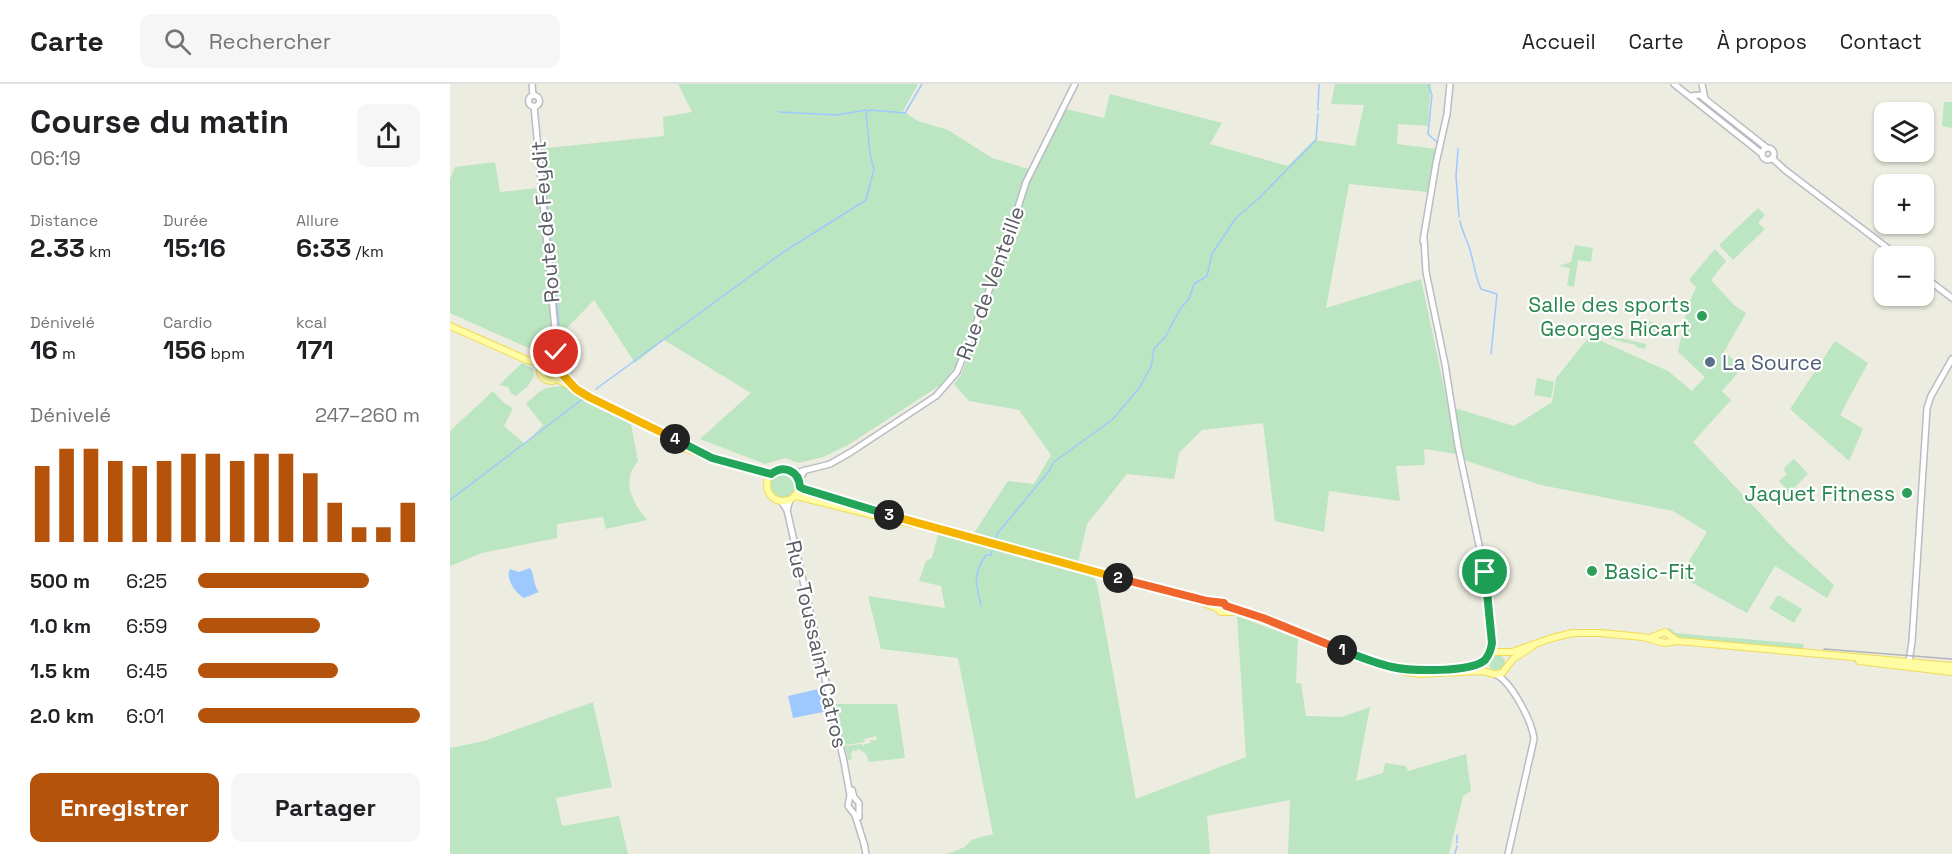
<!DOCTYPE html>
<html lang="fr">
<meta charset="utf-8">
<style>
body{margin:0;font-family:"Space Grotesk",sans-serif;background:#f6f6f6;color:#202124;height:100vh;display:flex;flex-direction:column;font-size:22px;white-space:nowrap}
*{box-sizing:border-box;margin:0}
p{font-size:20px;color:#757577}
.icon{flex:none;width:33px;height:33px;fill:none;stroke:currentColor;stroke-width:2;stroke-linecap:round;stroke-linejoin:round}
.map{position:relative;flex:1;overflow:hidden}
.panel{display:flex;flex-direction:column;background:#fff;width:450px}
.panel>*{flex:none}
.controls{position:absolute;left:1424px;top:18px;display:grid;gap:12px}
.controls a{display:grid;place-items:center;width:60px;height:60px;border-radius:12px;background:#fff;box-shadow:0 2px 4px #0004;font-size:30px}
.pin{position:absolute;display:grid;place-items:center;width:51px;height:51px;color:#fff;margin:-26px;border:3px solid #fff;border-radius:50%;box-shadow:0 2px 6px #0007}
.km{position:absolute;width:30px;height:30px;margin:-15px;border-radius:50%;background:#222;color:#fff;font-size:16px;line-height:30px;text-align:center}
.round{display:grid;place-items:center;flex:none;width:63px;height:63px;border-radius:12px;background:#f6f6f6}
.headline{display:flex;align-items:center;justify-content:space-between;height:102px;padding:0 30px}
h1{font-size:33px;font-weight:800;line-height:45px}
.figures{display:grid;grid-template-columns:repeat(3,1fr);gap:9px;height:102px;padding:6px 30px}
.figures div{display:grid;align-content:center}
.figures b{font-size:26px;font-weight:800}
.figures small{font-size:16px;font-weight:400}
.figures p{font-size:16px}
.chart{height:168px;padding:12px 30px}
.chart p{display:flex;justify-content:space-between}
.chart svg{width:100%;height:108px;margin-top:6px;stroke:#b45309;stroke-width:6}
.button{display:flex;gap:12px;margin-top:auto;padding:12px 30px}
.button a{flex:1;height:69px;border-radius:12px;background:#b45309;color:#fff;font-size:24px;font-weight:800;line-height:69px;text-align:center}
.button a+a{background:#f6f6f6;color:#202124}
ul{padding:0 30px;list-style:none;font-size:20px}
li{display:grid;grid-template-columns:96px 72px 1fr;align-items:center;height:45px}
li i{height:15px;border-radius:8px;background:#b45309}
header{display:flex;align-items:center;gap:36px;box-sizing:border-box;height:84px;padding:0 30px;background:#fff;border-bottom:2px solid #e0e0e0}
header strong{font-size:28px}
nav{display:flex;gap:33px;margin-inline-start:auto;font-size:21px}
.search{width:420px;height:54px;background:#f6f6f6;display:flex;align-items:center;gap:15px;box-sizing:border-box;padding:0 21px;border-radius:12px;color:#757577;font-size:22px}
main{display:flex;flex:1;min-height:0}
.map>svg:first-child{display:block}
.green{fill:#bce5c1}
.water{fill:#9ec9ff}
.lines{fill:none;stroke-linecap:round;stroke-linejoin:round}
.stream{stroke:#9ec9ff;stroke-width:1.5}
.secondary-casing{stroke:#babcc3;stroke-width:8}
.primary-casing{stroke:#f3da54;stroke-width:8}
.secondary{stroke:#fff;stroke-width:5}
.primary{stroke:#fffca3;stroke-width:6}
.tram{stroke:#b4b5b5;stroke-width:1.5}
.split-1-casing{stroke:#fff;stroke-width:12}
.split-2-casing{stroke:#fff;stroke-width:12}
.split-3-casing{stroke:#fff;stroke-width:12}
.split-4-casing{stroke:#fff;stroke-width:12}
.split-5-casing{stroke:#fff;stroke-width:12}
.split-1{stroke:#22a559;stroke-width:8}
.split-2{stroke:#f0652b;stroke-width:8}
.split-3{stroke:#f5b400;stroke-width:8}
.split-4{stroke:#22a559;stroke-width:8}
.split-5{stroke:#f5b400;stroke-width:8}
.leisure-dot{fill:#2e9e5b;stroke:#fff;stroke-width:2}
.service-dot{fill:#5c6f8a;stroke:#fff;stroke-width:2}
.labels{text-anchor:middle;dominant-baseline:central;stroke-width:4.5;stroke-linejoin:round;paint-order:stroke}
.street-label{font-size:21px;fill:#595c62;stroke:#fff}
.leisure-label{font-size:21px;fill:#27864d;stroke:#fff;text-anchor:end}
.service-label{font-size:21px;fill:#4e5e75;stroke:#fff;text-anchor:start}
</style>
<header>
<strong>Carte</strong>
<div class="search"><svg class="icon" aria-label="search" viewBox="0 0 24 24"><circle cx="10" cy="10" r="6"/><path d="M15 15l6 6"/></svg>Rechercher</div>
<nav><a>Accueil</a><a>Carte</a><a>À propos</a><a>Contact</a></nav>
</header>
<main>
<section class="panel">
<div class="headline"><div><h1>Course du matin</h1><p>06:19</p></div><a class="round"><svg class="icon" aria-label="share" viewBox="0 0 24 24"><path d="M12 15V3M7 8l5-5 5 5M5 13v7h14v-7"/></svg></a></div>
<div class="figures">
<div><p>Distance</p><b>2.33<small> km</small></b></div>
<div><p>Durée</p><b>15:16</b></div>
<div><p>Allure</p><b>6:33<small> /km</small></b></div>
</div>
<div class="figures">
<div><p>Dénivelé</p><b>16<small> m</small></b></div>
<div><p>Cardio</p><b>156<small> bpm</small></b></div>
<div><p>kcal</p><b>171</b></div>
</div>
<div class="chart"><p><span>Dénivelé</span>247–260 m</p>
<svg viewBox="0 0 160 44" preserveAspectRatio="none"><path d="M5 44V13M15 44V6M25 44V6M35 44V11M45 44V13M55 44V11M65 44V8M75 44V8M85 44V11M95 44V8M105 44V8M115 44V16M125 44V28M135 44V38M145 44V38M155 44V28"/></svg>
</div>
<ul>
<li><b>500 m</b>6:25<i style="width:77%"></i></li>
<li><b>1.0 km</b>6:59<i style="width:55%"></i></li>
<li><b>1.5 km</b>6:45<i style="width:63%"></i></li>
<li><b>2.0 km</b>6:01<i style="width:100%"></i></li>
</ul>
<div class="button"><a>Enregistrer</a><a>Partager</a></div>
</section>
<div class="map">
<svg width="1502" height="770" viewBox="0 0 1502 770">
<rect width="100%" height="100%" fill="#edece1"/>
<g class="green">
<polygon points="228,0 468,0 453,27 468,37 498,46 542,74 585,87 616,25 654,34 660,10 772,39 760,60 838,82 864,56 905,62 914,21 881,20 885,0 981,0 978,42 948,40 947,60 987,65 977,108 899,100 876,224 971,195 998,322 1064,342 1102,318 1106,294 1140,252 1218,287 1242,307 1255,293 1228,268 1237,224 1246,203 1239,196 1265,165 1276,177 1261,196 1284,221 1296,229 1274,268 1293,283 1272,307 1281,316 1243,358 1338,459 1384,501 1377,514 1325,482 1297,529 1230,492 1257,448 1223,427 1091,401 1017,377 1006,370 974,365 975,381 946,382 950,417 879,407 874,448 825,437 813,339 752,346 729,369 724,395 677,390 637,440 628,479 524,449 558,397 584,400 601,371 569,326 519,317 504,300 511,291 557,168 552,165 506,282 492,300 398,361 373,373 348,379 335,374 315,380 250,355 301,309 214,256 185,279 144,216 111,250 100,251 98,260 89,267 83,266 0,229 0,96 5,83 45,78 50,108 88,104 87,65 214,52 213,33 242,28"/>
<polygon points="1494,18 1502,18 1502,44 1492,42"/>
<polygon points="1308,124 1315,131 1308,139 1315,145 1283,176 1269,161"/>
<polygon points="1125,161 1143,164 1141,178 1128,176 1124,203 1117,201 1120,184 1109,182 1121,178"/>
<polygon points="1198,237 1218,242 1215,253 1195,248"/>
<polygon points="1149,249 1196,260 1195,265 1186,263 1186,261 1149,252"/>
<polygon points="1385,257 1418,279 1390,331 1413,345 1399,377 1340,325"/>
<circle cx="101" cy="286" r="9"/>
<polygon points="72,279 82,284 84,292 78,302 66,312 61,309 58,303 49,301"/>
<polygon points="1087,294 1104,298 1101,314 1084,311"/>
<path d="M113,302L181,340L188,377C171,397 182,418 197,436L156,445L153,433L107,440V454L32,469L0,482V347L43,307L54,319L63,324L54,342L75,360L93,341L76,320C92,305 91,304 113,302Z"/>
<polygon points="1344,375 1358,390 1340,408 1336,409 1336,405 1329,397 1337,390 1334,387 1335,383"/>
<circle cx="333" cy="401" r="13"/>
<polygon points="488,450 643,490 647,500 686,715 796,673 787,532 848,555 846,599 851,599 856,632 892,633 920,623 906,697 933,689 935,679 956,682 958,687 1016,670 1021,707 1013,712 999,770 838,770 840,716 757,732 760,770 497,770 515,763 521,756 543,750 508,574 431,565 418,512 495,524 491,502 469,497 476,477 482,474"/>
<polygon points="1328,511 1352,525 1344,539 1319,524"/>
<polygon points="1219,543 1225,549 1354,560 1352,567 1227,553 1219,546"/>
<circle cx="1047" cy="579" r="8"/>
<polygon points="143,618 162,703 106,714 112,742 169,732 178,770 0,770 0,664 34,657"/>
<polygon points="385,620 447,620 455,674 419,678 416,670 409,665 406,667 403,666 401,669 402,675 398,676 395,662 412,660 413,663 415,660 421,659 420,656 427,656 426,652 414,655 415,658 395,661"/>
</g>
<g class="water">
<path d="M80,484C85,490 82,499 89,508L74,514C65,509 55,494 60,485L69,488Z"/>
<polygon points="373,604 378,627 343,634 338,612"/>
</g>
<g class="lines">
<g class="stream">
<polyline points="978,0 982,11 978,50 989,60"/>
<polyline points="868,26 869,0"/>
<polyline points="329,28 386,31 417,26"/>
<polyline points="1008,65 1006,92 1009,133"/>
<polyline points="92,68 109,241"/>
<path d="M1010,137C1012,147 1017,156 1020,166C1024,179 1025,192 1031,205L1047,210L1041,270"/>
<polyline points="146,305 332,169 416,116 424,85 420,70 416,29 420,26 455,29 472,0"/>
<polyline points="0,416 134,314"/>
<polyline points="545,456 547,450 599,387 604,378 663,335 690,303 701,283 704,265 716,252 730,225 739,215 744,200 757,192 762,170 785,135 809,114 866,56 868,30"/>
<path d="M531,522C526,498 522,492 536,471H541L542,467"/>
<polyline points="1007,751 1007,759"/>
<polyline points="1005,770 1007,762"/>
</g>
<g class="secondary-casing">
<g id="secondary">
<polyline points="82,0 83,11"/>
<polyline points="1224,0 1312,70"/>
<polyline points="1252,0 1255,15"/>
<circle cx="84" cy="17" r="5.5"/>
<polyline points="1240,12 1250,11 1255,15 1317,64"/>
<polyline points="84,22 108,277"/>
<circle cx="1318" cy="70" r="6"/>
<polyline points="1322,74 1335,86 1448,172"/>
<polyline points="974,155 976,188 995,280 1008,362 1036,494 1042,559 1040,569"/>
<polyline points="973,157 986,79 997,30 1000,0"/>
<polyline points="1473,192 1502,214"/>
<polyline points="98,275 104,262"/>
<polyline points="345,389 380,380 401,368 486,312 507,288 554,168 576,98 625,0"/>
<polyline points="349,396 355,386"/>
<polyline points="331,417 337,426 394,678 400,711 398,722 405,731 415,763"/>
<polyline points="337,426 340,416"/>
<polyline points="1459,577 1462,558 1477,324 1481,312 1502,275"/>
<path d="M1045,590C1061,597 1082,637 1084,655L1058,770"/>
<polyline points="402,706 404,713 409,719 409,733"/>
<polyline points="414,760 416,770"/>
</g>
</g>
<g class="primary-casing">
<g id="primary">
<polyline points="0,242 77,276 92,279"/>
<circle cx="101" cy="286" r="11"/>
<polyline points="107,295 168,327"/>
<polyline points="166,326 237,365 281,381 321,390"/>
<circle cx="333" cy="401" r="16"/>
<polyline points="350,403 371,412 439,431"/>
<polyline points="346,412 439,435 506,449 768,519 774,519 776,522 814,534 932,580 956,588 969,590 1032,587 1044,590 1052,589 1063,575 1083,562"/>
<polyline points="756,520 767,524 771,528 782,528"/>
<polyline points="1202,553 1215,548 1226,556"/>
<polyline points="1409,577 1502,588"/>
<path d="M950,584C975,585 1010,592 1032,577C1037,575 1039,571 1043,568H1062L1102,554L1123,549H1150L1193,553L1214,559L1228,557L1502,582"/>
</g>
</g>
<use href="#secondary" class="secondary"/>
<use href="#primary" class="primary"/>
<polyline class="tram" points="1374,565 1502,575"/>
</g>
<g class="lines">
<g class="split-1-casing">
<path id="split-1" d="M892,566C908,572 925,579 942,583C960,587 1021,589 1035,576C1039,571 1041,566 1042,559L1035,488"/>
</g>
<g class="split-2-casing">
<polyline id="split-2" points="668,494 757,517 774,519 776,522 813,534 892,566"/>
</g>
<g class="split-3-casing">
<polyline id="split-3" points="439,431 668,494"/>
</g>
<g class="split-4-casing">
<path id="split-4" d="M225,355L262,374L321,390C334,380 349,387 350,403L354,405L439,431"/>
</g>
<g class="split-5-casing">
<path id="split-5" d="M106,268C107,276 113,281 112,290L126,305L139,313L225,355"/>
</g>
<use href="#split-1" class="split-1"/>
<use href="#split-2" class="split-2"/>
<use href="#split-3" class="split-3"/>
<use href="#split-4" class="split-4"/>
<use href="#split-5" class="split-5"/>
</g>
<g class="leisure-dot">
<circle cx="1252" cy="232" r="6"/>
<circle cx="1457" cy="409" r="6"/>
<circle cx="1142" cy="487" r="6"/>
</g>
<circle class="service-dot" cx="1260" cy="278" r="6"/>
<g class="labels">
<g class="street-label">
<text transform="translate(95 138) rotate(-95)">Route de Feydit</text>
<text transform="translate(540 199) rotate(-70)">Rue de Venteille</text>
<text transform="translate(367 560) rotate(77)">Rue Toussaint Catros</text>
</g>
<g class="leisure-label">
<text x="1240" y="220">Salle des sports<tspan x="1240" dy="24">Georges Ricart</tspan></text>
<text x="1445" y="409">Jaquet Fitness</text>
<text x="1154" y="487" text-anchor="start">Basic-Fit</text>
</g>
<g class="service-label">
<text x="1272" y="278">La Source</text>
</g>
</g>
</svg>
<div class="controls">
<a><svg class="icon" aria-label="layers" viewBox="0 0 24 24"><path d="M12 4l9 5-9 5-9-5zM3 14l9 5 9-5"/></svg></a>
<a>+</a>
<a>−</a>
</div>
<div class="pin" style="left:1035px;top:488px;background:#1e9e55"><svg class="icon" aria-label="arrive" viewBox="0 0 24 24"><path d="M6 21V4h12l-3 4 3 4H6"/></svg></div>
<div class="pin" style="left:106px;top:268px;background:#d93025"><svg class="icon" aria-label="check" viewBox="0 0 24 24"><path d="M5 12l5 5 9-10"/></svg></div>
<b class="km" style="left:892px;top:566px">1</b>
<b class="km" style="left:668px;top:494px">2</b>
<b class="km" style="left:439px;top:431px">3</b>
<b class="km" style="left:225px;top:355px">4</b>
</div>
</main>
